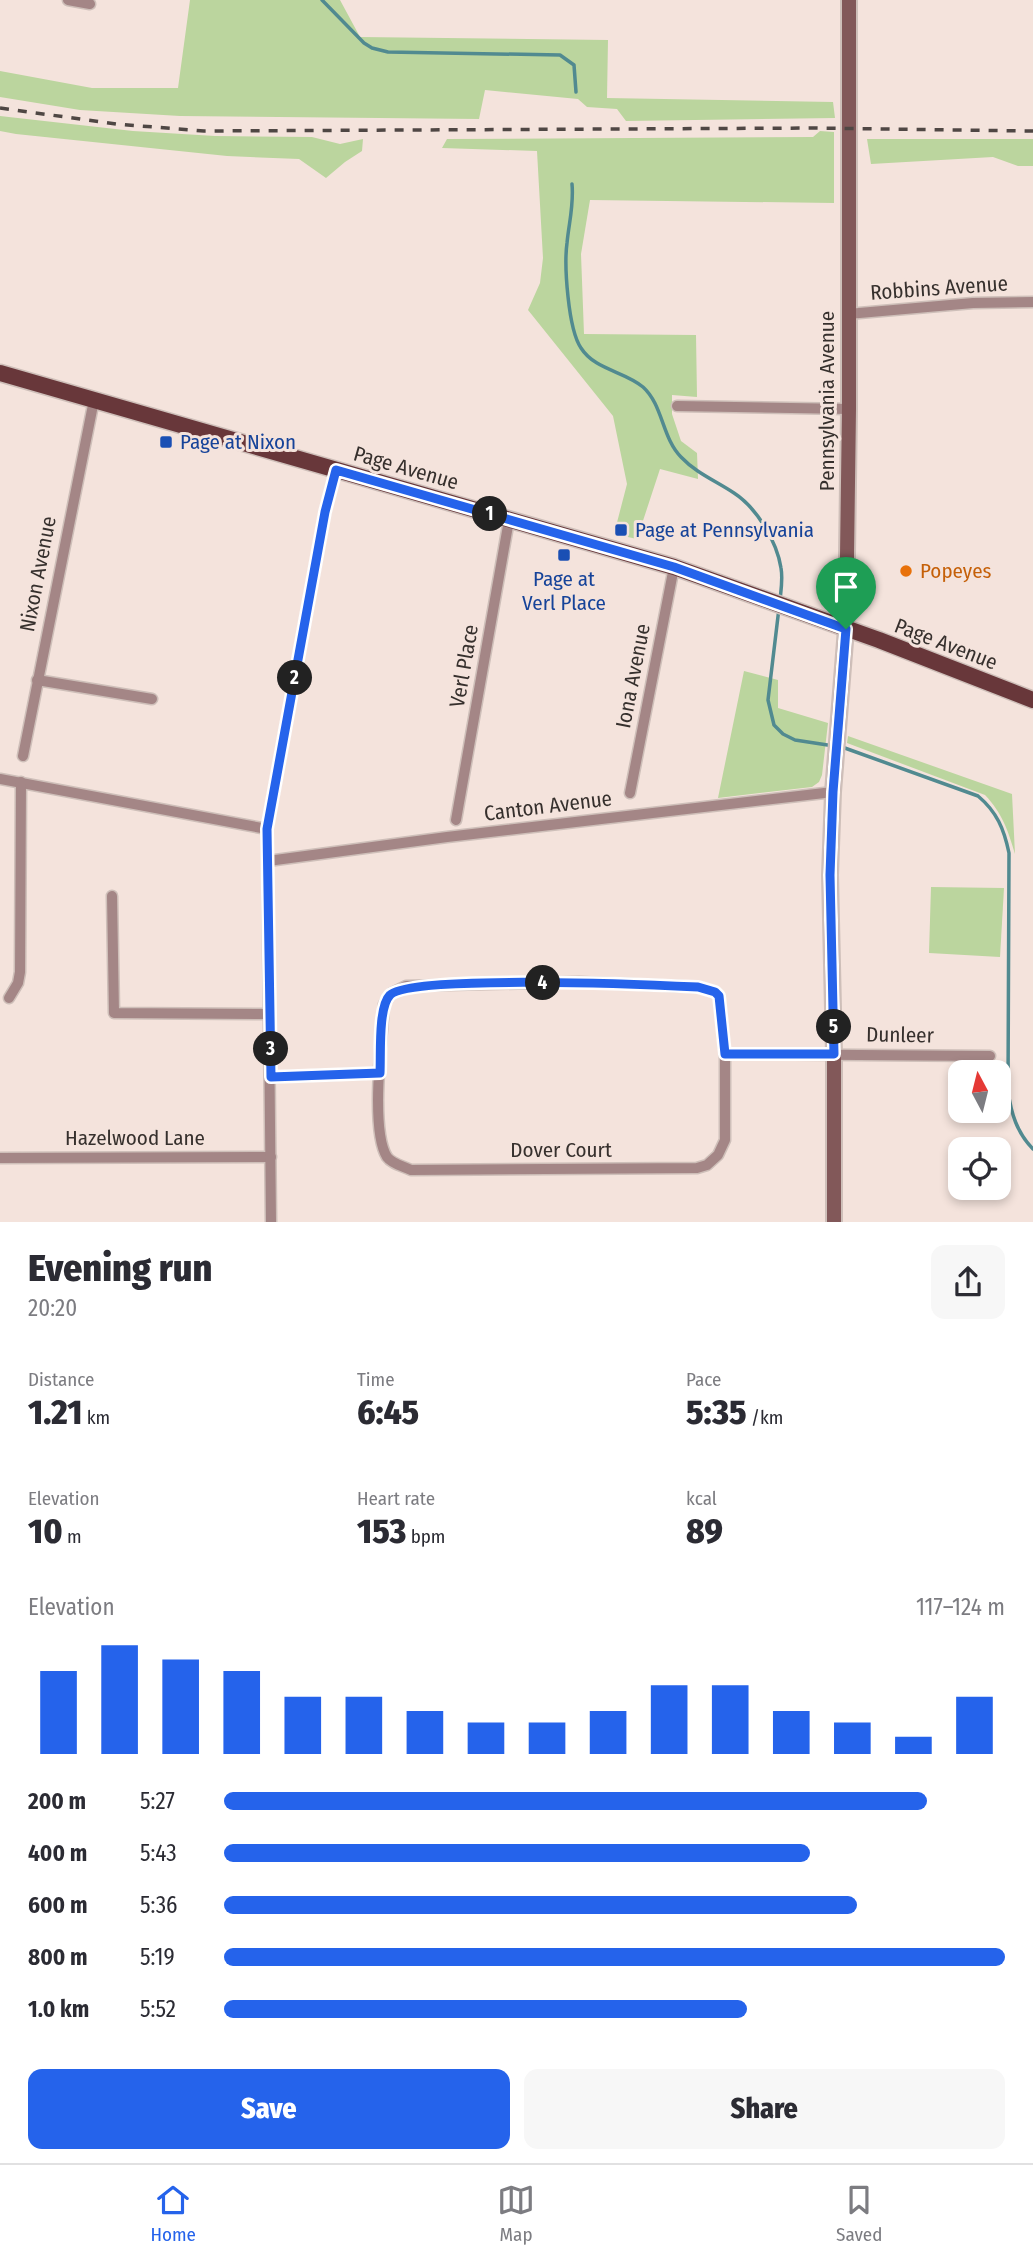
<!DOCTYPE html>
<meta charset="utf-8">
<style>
body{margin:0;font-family:"Fira Sans Condensed",sans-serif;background:#f7f7f7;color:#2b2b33;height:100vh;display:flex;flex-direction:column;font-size:26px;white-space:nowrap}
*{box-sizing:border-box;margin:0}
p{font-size:23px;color:#7c7c81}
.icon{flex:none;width:38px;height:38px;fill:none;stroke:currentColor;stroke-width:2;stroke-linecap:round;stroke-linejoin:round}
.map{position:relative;height:1222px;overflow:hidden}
.sheet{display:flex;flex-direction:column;background:#fff;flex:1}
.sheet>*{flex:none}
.needle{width:46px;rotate:353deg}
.buttons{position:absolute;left:948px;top:1060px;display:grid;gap:14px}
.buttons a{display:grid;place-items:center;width:63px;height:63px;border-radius:14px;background:#fff;box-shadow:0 4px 10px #0003;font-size:35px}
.pin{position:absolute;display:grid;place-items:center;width:60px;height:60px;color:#fff;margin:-72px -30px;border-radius:50% 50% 50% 0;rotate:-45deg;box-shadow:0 0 7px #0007}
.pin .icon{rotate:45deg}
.km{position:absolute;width:35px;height:35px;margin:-18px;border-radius:50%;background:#222;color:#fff;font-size:19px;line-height:35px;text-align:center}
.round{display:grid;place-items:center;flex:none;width:74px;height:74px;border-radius:14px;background:#f7f7f7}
.summary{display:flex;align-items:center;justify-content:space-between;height:119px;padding:0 28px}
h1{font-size:38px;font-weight:800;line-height:52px}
.stats{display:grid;grid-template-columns:repeat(3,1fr);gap:10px;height:119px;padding:7px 28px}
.stats div{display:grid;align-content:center}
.stats b{font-size:35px;font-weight:800}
.stats small{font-size:19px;font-weight:400}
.stats p{font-size:19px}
.chart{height:196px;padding:14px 28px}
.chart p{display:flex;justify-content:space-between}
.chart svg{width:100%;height:126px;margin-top:7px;stroke:#2563eb;stroke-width:6}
.action{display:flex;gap:14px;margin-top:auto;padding:14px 28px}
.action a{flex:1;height:80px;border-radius:14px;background:#2563eb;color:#fff;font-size:28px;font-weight:800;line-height:80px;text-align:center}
.action a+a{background:#f7f7f7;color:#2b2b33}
ul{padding:0 28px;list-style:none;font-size:23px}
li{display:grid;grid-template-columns:112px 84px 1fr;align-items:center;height:52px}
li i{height:18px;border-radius:9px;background:#2563eb}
.menu{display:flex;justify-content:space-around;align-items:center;height:98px;border-top:2px solid #e1e1e2;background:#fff;font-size:19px;color:#7c7c81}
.menu a{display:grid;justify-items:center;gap:4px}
.menu .current{color:#2563eb}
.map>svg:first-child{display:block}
.green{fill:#bbd59e}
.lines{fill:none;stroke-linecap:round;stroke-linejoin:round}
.stream{stroke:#518a90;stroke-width:3.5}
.street-casing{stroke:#cebfb9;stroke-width:13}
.secondary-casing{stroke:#cebfb9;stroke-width:18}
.primary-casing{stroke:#cebfb9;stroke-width:19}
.street{stroke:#a48686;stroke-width:10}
.secondary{stroke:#825859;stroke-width:14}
.primary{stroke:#68373a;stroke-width:16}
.rail{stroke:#4f4744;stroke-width:3.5;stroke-dasharray:9 9;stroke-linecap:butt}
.route-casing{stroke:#fff;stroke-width:14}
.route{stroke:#2563eb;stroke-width:9}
.transit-dot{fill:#1a4fb4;stroke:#f4e3dc;stroke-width:2.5}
.food-dot{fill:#e8710a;stroke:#f4e3dc;stroke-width:2.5}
.labels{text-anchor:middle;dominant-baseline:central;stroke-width:6;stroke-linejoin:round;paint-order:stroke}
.street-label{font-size:21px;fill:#36302d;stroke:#f4e3dc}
.transit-label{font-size:21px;fill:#164399;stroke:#f4e3dc;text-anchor:start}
.food-label{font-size:21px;fill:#c56008;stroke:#f4e3dc;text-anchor:start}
</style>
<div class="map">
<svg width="1033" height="1222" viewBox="0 0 1033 1222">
<rect width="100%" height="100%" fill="#f4e3dc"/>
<g class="green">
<polygon points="190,0 340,0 360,37 608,40 607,98 833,102 835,118 626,121 617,109 587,107 578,99 485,90 479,119 180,116 80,110 0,97 0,71 92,88 178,88"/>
<polygon points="0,116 133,131 215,136 312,137 340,144 363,139 362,151 345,162 326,178 299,159 227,156 16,134 0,131"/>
<polygon points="820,131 834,132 834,203 590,200 581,254 584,334 696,335 697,397 672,395 672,414 681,441 697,453 698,479 660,469 637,539 614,534 627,484 613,416 528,310 540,283 543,258 537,151 442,148 447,139 813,137"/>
<polygon points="867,139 1033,139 1033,166 1018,166 993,157 871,164"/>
<polygon points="744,671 778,680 778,708 828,723 822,775 819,782 812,787 718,798"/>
<path d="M848,736L1012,794L1015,854C1008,830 1002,813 985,795L847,743Z"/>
<polygon points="931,887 1004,888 1000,957 929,953"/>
</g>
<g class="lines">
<g class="stream">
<polyline points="322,0 364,43 372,48 388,52 560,55 574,65 576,92"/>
<path d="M572,184C574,205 569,222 567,243C564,265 568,329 581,348C595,370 624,371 643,387C663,405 662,438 681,457C696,473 716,481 734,493C757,508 777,542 781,568C783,579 781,590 780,600"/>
<polyline points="779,608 768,700 774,725 783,734 795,740 834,746"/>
<path d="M842,747L978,796C997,812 1004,829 1009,853L1008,1091C1011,1113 1017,1133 1033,1149"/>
</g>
<g class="street-casing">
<g id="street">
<polyline points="68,0 90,4"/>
<polyline points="848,314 973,303 1033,302"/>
<polyline points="677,406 849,409"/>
<polyline points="37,680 152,699"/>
<polyline points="23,756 94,400"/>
<polyline points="0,779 267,829"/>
<polyline points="630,793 674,567"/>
<polyline points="456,820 509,520"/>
<polyline points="268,861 447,837 833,792"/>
<polyline points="112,896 114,1013 270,1014"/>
<path d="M579,982L698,987L715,992L719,996L725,1054V1140L718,1155L707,1165L697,1168L411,1170C403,1166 392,1164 387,1157C370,1130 382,1038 384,1004L392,993L406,986Z"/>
<polyline points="9,998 18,983 20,972 21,782"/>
<polyline points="725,1054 990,1056"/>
<polyline points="271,1077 380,1073"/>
<polyline points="0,1158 271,1157"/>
<polyline points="271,1222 267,829 325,512 336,470"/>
</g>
</g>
<g class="secondary-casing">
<polyline id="secondary" points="834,1222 834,1054 830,875 833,792 846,629 849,409 849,0"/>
</g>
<g class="primary-casing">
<polyline id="primary" points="0,373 674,567 879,640 1033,700"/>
</g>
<use href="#street" class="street"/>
<use href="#secondary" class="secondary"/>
<use href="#primary" class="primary"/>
<polyline class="rail" points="0,108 116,124 204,131 817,128 1033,131"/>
</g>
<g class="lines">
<g class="route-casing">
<path id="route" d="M336,470L674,567L846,629L833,792L830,875L834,1054H725L719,996L715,992L698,987C656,985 410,974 390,995C378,1007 381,1054 380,1073L271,1077L267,829L325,512Z"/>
</g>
<use href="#route" class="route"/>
</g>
<g class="transit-dot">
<rect x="159" y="435" width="14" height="14" rx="3.5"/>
<rect x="614" y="523" width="14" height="14" rx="3.5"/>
<rect x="557" y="548" width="14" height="14" rx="3.5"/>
</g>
<circle class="food-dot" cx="906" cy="571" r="7"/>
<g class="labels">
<g class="street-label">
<text transform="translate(939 288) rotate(-4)">Robbins Avenue</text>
<text transform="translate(827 401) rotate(-90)">Pennsylvania Avenue</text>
<text transform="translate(406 468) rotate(16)">Page Avenue</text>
<text transform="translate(38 574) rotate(-79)">Nixon Avenue</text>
<text transform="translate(946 644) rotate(21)">Page Avenue</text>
<text transform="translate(464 666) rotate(-80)">Verl Place</text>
<text transform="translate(633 676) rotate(-79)">Iona Avenue</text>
<text transform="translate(548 806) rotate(-7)">Canton Avenue</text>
<text transform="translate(900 1035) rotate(1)">Dunleer</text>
<text x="135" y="1138">Hazelwood Lane</text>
<text x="561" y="1150">Dover Court</text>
</g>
<g class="transit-label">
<text x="180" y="442">Page at Nixon</text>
<text x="635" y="530">Page at Pennsylvania</text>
<text x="564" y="579" text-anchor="middle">Page at<tspan x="564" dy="24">Verl Place</tspan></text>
</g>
<g class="food-label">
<text x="920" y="571">Popeyes</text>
</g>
</g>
</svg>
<div class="buttons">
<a><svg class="needle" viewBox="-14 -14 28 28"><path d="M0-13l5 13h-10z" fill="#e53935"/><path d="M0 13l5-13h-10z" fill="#7c7c81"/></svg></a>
<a><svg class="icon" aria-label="locate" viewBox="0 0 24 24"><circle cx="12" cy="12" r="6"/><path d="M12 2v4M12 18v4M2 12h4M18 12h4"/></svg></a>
</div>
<div class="pin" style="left:846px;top:629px;background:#1e9e55"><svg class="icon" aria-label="arrive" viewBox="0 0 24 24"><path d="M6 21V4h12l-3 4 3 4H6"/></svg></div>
<b class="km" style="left:490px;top:514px">1</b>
<b class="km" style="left:295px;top:678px">2</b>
<b class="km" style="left:271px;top:1049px">3</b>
<b class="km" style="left:543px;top:983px">4</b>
<b class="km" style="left:834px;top:1027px">5</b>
</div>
<section class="sheet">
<div class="summary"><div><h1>Evening run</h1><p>20:20</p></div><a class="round"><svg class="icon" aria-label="share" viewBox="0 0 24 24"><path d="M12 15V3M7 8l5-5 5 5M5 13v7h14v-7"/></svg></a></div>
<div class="stats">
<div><p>Distance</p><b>1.21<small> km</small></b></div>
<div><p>Time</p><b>6:45</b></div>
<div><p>Pace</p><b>5:35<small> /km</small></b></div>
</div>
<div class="stats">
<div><p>Elevation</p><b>10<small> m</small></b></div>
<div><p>Heart rate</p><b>153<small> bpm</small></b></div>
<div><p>kcal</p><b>89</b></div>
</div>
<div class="chart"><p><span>Elevation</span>117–124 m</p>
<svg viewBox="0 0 160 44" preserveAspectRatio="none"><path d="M5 44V15M15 44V6M25 44V11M35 44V15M45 44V24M55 44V24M65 44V29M75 44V33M85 44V33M95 44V29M105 44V20M115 44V20M125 44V29M135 44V33M145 44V38M155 44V24"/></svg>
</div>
<ul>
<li><b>200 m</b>5:27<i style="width:90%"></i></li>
<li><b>400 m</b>5:43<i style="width:75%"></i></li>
<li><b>600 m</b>5:36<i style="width:81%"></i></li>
<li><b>800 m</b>5:19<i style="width:100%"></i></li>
<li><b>1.0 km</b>5:52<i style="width:67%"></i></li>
</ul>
<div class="action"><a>Save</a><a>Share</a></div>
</section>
<nav class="menu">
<a class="current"><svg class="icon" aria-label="home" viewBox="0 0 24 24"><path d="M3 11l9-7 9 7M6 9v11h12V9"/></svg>Home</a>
<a><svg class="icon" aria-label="map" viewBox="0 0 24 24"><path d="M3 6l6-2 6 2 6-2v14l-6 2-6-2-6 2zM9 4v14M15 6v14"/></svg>Map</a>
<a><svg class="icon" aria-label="saved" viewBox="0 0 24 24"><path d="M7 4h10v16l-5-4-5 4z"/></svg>Saved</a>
</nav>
